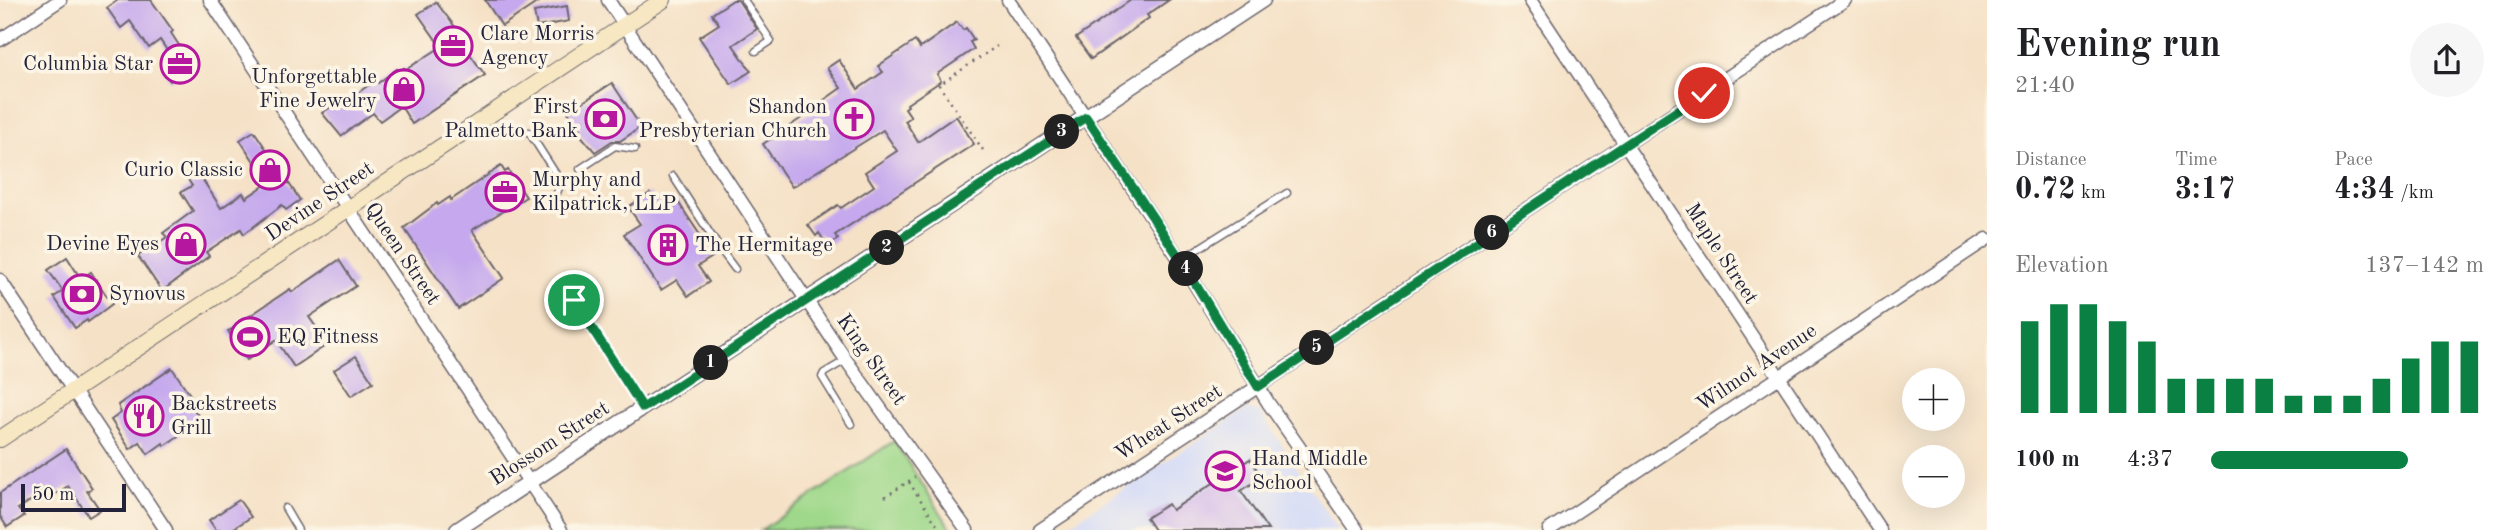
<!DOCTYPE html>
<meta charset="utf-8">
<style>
body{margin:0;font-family:"Old Standard TT",serif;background:#f6f6f6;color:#202124;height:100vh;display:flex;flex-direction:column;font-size:26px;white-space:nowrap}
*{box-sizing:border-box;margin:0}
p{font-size:23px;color:#757577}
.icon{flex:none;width:38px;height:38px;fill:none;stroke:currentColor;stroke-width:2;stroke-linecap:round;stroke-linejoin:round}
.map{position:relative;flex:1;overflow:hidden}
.details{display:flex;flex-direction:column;background:#fff;width:525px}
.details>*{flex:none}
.tools{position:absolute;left:1902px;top:368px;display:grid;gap:14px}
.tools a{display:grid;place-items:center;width:63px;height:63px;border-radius:50%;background:#fff;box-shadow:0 7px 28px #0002;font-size:35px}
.scale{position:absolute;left:21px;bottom:18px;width:105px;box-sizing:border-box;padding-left:7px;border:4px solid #22223b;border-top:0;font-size:19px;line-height:24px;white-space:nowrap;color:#22223b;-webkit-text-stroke:5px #fcf5e5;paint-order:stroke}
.pin{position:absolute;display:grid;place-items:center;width:60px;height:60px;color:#fff;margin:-30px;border:4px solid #fff;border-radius:50%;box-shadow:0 2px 7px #0007}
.km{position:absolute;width:35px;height:35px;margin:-18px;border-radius:50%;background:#222;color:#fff;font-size:19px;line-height:35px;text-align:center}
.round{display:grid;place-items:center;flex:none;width:74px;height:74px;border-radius:37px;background:#f6f6f6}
.head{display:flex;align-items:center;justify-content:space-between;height:119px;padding:0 28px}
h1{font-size:38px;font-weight:800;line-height:52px}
.figures{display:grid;grid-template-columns:repeat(3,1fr);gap:10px;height:119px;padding:7px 28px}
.figures div{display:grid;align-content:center}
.figures b{font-size:30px;font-weight:800}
.figures small{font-size:19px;font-weight:400}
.figures p{font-size:19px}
.chart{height:196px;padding:14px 28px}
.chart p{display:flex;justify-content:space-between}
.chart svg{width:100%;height:126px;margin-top:7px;stroke:#0b8043;stroke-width:6}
ul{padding:0 28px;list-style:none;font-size:23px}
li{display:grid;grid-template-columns:112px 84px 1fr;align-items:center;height:52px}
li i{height:18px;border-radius:9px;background:#0b8043}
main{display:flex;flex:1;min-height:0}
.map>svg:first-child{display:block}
.built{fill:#d1d9f9}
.green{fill:#9fd88a;stroke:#607d62;stroke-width:2}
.building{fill:#c5a8ed}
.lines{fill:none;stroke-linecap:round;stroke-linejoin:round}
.service-casing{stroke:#6c656c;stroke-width:9}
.minor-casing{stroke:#6c656c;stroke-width:15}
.tertiary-casing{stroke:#6c656c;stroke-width:17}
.secondary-casing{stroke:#6c656c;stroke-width:18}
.path{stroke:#6c656c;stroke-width:2.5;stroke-dasharray:2 5;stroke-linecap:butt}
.service{stroke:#fff;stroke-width:6}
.minor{stroke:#fff;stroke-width:12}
.tertiary{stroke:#fff;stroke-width:14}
.secondary{stroke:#f7e8c3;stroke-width:16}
.route-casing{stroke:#fff;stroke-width:14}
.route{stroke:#0b8043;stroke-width:9}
.labels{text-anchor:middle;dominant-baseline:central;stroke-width:7;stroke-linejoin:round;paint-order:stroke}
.poi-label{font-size:21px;fill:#22223b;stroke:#fcf5e5;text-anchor:start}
.street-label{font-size:21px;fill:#22223b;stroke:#fcf5e5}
</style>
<main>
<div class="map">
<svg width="1987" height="530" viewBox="0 0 1987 530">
<rect width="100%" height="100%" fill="#fcf5e5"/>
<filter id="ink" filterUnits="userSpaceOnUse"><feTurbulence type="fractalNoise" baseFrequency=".0143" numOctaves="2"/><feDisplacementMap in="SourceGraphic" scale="14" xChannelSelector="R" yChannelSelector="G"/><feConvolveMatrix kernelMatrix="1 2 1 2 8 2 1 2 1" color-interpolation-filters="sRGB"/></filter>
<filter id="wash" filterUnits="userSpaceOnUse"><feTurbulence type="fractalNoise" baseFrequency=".00686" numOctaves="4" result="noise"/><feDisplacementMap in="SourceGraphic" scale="28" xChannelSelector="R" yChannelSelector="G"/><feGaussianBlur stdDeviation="1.57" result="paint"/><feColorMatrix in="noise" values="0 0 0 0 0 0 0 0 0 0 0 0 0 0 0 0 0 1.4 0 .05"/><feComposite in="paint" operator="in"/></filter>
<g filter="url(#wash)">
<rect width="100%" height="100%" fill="#f5e1c6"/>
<polygon class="built" points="1246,409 1260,412 1338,530 1061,530"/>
<polygon class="green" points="894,441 952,530 761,530"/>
<g id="blocks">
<g class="building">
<polygon points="118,0 151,0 173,31 171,33 193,67 170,81 162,69 174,61 160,40 149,48 130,21 121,28 107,8"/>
<polygon points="485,0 541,0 502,26"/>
<polygon points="733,0 738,0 757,29 733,45 751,71 731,84 699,37 719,24 712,14"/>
<polygon points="1131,0 1169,0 1147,15 1149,18 1091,59 1076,38"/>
<polygon points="436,2 468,44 465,47 485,75 412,124 401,106 380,121 373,113 341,136 322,113 342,99 345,102 376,80 378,83 397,69 399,72 404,68 405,70 441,47 418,14"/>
<polygon points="567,6 569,21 537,27 534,12"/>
<polygon points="957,22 963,30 966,28 974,40 970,42 974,49 937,74 941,81 907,104 908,106 905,108 911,117 905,121 918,142 956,116 974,144 835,235 838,239 828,246 819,233 816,236 808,225 838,205 841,208 874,186 865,172 897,151 883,130 792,187 763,144 818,107 817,105 841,88 827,68 839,60 858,89 883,72 878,66 915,41 920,48"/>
<polygon points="612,83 641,127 620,141 612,141 595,152 577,131 580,129 568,112"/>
<polygon points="254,131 300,200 286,210 282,205 244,234 241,229 206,252 209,256 162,291 138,256 167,237 163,233 193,211 181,192 192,186 187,178 197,171 221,208 243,193 246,198 268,183 240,140"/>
<polygon points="501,166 505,172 508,170 526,197 472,230 504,278 458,309 404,228 437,203 438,205 450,197 451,200"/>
<polygon points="650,193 661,209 676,199 714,256 698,266 709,282 688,296 677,280 661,290 624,234 640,224 628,207"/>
<polygon points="67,257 81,279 91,272 112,304 88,322 87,320 75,328 54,297 63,291 48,270"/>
<polygon points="339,260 356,286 309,317 328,344 294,367 276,340 247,360 228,331 237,327 236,325 290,289 292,292"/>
<polygon points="356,356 373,382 351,396 334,370"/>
<polygon points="172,368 197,405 193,408 201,420 164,446 163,443 148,454 140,442 130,449 111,420 121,413 118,405"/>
<polygon points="66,449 92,488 87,491 100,510 89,517 68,486 54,495 50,488 18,509 24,516 7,527 0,516 0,493"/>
<polygon points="1250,459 1262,477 1241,491 1268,530 1154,530 1146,518 1168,504 1172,510"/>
<polygon points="239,500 251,517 231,530 216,530 209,520"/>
</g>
</g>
</g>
<g filter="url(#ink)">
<use href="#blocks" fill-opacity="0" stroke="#6c656c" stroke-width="2"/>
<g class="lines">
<g class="service-casing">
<g id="service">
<polyline points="744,0 771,41 756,51"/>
<polyline points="529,132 561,182 557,193"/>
<polyline points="580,169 615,146 635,149"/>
<polyline points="673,176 720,249 735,269"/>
<polyline points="1180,260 1287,193"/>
<polyline points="574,300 643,408"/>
<polyline points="846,360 824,373 822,377 851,424"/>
<polyline points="285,508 298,530"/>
</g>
</g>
<g class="minor-casing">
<g id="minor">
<polyline points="210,0 561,530"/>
<polyline points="608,0 846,360 967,530"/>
<polyline points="1008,0 1180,260 1269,404 1357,530"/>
<polyline points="1530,0 1880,530"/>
<polyline points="0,40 60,0"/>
<polyline points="0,280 166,530"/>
<polyline points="1040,530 1845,0"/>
<polyline points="1549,530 1987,239"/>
</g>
</g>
<g class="tertiary-casing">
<polyline id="tertiary" points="457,530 1263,0"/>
</g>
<g class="secondary-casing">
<polyline id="secondary" points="0,439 663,0"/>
</g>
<g class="path">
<polyline points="983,150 939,85 997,46"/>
<polyline points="909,482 937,525"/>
<polyline points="885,497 915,477"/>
</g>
<use href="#service" class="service"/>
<use href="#minor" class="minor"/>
<use href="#tertiary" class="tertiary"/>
<use href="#secondary" class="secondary"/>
</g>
</g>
<g class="lines" filter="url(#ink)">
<g class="route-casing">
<polyline id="route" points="574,300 643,408 1086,117 1181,260 1258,387 1704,93"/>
</g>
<use href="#route" class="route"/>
</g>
<defs>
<g id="office-ring" transform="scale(2.0125)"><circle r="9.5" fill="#fcf5e5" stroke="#b5179e" stroke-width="1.5"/><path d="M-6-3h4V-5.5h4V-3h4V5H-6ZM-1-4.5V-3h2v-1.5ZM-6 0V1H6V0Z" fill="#b5179e"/></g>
<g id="shop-ring" transform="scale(2.0125)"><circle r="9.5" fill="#fcf5e5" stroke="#b5179e" stroke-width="1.5"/><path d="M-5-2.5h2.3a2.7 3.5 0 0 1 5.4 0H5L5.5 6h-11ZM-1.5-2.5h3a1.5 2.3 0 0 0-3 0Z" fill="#b5179e"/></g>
<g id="bank-ring" transform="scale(2.0125)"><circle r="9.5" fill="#fcf5e5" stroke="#b5179e" stroke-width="1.5"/><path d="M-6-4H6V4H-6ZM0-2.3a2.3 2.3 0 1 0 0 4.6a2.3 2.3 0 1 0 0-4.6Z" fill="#b5179e"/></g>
<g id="church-ring" transform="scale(2.0125)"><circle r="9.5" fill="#fcf5e5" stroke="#b5179e" stroke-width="1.5"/><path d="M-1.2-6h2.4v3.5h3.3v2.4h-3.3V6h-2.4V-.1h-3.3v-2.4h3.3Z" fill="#b5179e"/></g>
<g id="building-ring" transform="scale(2.0125)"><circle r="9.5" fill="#fcf5e5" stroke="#b5179e" stroke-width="1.5"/><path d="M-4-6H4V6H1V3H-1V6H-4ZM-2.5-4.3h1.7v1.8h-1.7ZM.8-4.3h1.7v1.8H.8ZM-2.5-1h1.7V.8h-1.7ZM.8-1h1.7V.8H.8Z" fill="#b5179e"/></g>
<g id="stadium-ring" transform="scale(2.0125)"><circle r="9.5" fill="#fcf5e5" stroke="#b5179e" stroke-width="1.5"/><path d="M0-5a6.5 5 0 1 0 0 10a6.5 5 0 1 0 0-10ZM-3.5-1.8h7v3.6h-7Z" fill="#b5179e"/></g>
<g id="restaurant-ring" transform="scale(2.0125)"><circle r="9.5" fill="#fcf5e5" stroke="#b5179e" stroke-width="1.5"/><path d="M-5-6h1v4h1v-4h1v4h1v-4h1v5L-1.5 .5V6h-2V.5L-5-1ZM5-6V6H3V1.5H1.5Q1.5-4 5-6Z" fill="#b5179e"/></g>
<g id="school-ring" transform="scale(2.0125)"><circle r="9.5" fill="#fcf5e5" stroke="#b5179e" stroke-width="1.5"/><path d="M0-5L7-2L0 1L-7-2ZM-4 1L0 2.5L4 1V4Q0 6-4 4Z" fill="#b5179e"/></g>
</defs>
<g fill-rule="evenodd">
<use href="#office-ring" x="453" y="46"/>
<use href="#office-ring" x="180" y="64"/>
<use href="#shop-ring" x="404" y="89"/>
<use href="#bank-ring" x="605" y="119"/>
<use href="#church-ring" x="854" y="119"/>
<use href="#shop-ring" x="270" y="170"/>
<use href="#office-ring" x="505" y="192"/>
<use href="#shop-ring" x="186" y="244"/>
<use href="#building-ring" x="668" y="245"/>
<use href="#bank-ring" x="82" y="294"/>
<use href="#stadium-ring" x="250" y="337"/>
<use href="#restaurant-ring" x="144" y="416"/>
<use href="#school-ring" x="1225" y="471"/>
</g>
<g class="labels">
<g class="poi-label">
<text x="480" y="34">Clare Morris<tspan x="480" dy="24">Agency</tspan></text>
<text x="153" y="64" text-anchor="end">Columbia Star</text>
<text x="377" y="77" text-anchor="end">Unforgettable<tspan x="377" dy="24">Fine Jewelry</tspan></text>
<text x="578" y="107" text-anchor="end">First<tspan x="578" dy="24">Palmetto Bank</tspan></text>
<text x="827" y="107" text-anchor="end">Shandon<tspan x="827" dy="24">Presbyterian Church</tspan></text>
<text x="243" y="170" text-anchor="end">Curio Classic</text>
<text x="532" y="180">Murphy and<tspan x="532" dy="24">Kilpatrick, LLP</tspan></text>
<text x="159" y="244" text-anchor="end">Devine Eyes</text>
<text x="695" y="245">The Hermitage</text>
<text x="109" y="294">Synovus</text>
<text x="277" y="337">EQ Fitness</text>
<text x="171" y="404">Backstreets<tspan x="171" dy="24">Grill</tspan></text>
<text x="1252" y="459">Hand Middle<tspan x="1252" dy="24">School</tspan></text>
</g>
<g class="street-label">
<text transform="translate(320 202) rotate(-34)">Devine Street</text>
<text transform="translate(402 254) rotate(56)">Queen Street</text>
<text transform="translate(1721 254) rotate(57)">Maple Street</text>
<text transform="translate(871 360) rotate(55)">King Street</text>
<text transform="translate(1757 368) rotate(-34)">Wilmot Avenue</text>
<text transform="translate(1169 423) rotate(-33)">Wheat Street</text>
<text transform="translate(550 444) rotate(-33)">Blossom Street</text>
</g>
</g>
</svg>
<div class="tools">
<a>+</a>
<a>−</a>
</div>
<div class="scale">50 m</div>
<div class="pin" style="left:574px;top:300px;background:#1e9e55"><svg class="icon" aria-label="arrive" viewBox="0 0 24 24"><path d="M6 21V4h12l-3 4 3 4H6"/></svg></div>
<div class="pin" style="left:1704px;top:93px;background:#d93025"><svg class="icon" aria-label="check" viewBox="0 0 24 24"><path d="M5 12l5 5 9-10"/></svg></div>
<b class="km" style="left:711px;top:363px">1</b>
<b class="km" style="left:887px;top:248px">2</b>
<b class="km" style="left:1062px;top:132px">3</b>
<b class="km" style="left:1186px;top:269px">4</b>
<b class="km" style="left:1317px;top:348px">5</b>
<b class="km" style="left:1492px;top:233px">6</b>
</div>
<section class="details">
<div class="head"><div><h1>Evening run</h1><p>21:40</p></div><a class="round"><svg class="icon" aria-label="share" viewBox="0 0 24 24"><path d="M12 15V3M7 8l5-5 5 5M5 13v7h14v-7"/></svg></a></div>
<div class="figures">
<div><p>Distance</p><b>0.72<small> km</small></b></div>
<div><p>Time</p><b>3:17</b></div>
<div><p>Pace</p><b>4:34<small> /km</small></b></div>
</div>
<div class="chart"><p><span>Elevation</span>137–142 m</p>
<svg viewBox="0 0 160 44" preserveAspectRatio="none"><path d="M5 44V12M15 44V6M25 44V6M35 44V12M45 44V19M55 44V32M65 44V32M75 44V32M85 44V32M95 44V38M105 44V38M115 44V38M125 44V32M135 44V25M145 44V19M155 44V19"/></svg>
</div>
<ul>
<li><b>100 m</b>4:37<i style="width:72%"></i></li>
</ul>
</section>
</main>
